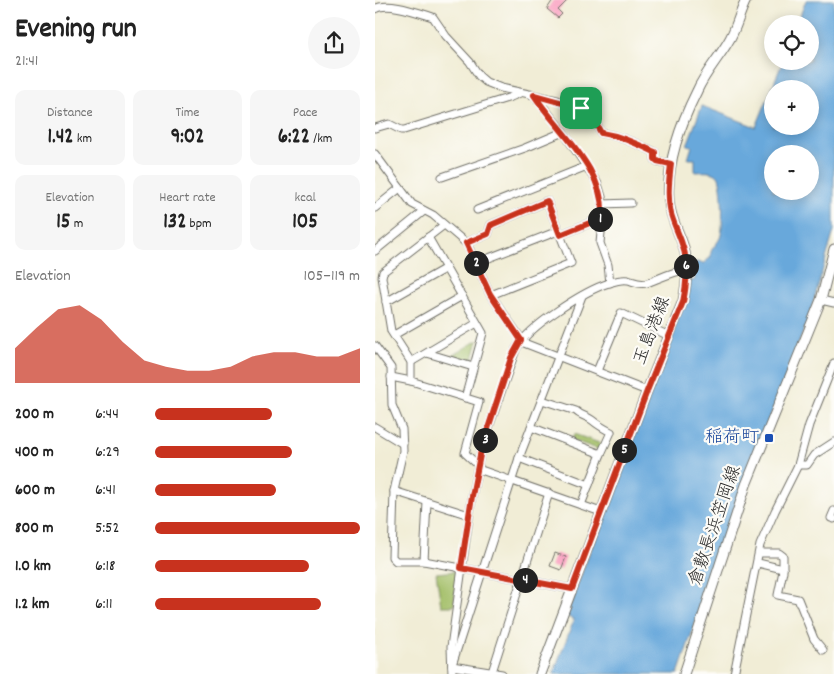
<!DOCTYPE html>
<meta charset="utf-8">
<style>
body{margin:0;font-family:Dekko,"Klee One",sans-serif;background:#f6f6f6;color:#222;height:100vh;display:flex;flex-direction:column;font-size:19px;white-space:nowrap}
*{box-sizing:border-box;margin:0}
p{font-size:16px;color:#767676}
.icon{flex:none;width:28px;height:28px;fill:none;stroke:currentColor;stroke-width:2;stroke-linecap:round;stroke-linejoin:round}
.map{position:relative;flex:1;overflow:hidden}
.drawer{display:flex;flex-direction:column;background:#fff;width:375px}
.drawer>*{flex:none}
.buttons{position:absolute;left:389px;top:15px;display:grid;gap:10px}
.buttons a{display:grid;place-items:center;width:55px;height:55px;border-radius:50%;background:#fff;box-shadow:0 2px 12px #0003;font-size:25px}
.pin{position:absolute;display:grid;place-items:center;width:42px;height:42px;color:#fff;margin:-21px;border-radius:10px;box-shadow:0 2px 8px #0006}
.km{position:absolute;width:25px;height:25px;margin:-12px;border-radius:50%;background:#222;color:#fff;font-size:14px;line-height:25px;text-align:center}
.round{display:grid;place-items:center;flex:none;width:52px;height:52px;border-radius:26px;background:#f6f6f6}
.overview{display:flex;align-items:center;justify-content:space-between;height:85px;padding:0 15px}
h1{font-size:28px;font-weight:700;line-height:38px}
.stats{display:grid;grid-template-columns:repeat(3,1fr);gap:8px;height:85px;padding:5px 15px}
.stats div{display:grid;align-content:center;border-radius:10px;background:#f6f6f6;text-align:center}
.stats b{font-size:21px;font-weight:700}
.stats small{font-size:14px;font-weight:400}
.stats p{font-size:14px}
.chart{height:140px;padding:10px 15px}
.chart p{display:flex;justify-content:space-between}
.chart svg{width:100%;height:90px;margin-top:5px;fill:#c8321e;opacity:.7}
ul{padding:0 15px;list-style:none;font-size:16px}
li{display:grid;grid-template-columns:80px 60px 1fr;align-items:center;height:38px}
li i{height:12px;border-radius:6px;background:#c8321e}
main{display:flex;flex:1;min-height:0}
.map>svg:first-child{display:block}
.green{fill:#a2be66;stroke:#667448}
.water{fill:#67a8db;stroke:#496a83;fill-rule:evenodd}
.building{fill:#faa3c2}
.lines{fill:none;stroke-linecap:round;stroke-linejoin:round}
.minor-casing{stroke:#706f67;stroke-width:9}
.major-casing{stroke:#706f67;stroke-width:11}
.minor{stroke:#fff;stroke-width:7}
.major{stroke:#fff;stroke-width:9}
.route-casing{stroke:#fff;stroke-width:10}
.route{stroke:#c8321e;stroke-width:6}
.transit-dot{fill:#1a4fb4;stroke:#fdfcf7;stroke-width:2}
.labels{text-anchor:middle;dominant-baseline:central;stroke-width:4.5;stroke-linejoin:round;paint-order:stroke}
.street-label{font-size:18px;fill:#2b2b2b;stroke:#fdfcf7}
.transit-label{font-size:18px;fill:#164399;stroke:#fdfcf7;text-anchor:end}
</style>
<main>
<section class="drawer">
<div class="overview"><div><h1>Evening run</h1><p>21:41</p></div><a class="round"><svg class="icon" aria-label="share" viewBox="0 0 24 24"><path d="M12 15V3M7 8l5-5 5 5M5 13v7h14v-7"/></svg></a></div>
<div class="stats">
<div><p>Distance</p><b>1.42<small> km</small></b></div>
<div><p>Time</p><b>9:02</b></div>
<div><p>Pace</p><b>6:22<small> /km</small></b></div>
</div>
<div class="stats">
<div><p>Elevation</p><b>15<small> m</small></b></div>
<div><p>Heart rate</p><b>132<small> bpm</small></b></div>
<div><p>kcal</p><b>105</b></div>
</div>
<div class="chart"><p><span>Elevation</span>105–119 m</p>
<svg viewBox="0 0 160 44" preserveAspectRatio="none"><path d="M0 44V27L10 17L20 8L30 6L40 13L50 24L60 33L70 36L80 38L90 38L100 36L110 31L120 29L130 29L140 31L150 31L160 27V44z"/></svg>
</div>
<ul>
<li><b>200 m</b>6:44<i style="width:57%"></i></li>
<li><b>400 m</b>6:29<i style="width:67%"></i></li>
<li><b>600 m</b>6:41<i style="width:59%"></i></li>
<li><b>800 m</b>5:52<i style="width:100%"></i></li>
<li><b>1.0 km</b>6:18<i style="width:75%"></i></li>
<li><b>1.2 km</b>6:11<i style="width:81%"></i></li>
</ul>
</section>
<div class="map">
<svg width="459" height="674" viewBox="0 0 459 674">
<rect width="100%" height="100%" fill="#fdfcf7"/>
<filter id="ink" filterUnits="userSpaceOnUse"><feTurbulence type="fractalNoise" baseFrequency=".02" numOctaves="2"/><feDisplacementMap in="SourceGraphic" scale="10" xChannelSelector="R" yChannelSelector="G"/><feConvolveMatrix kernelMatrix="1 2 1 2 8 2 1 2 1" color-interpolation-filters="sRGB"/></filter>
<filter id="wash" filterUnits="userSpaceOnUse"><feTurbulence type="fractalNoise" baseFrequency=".0096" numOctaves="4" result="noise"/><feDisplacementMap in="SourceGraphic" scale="20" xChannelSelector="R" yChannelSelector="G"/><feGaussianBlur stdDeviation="1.12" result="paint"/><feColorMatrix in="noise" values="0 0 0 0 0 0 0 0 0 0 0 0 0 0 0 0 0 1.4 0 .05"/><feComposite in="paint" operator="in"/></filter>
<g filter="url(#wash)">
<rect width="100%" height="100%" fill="#f1edd6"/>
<g class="green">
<polygon points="103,340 97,363 94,364 73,358"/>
<polygon points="199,434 227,444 225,450 197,440"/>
<polygon points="82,571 79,606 66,606 61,573"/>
</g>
<path class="water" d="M431,0H459V231L434,317L358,512L303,674H178L199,620L191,616L315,281L320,280V262L329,263L336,257C334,249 342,245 345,238C349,230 348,182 343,176C338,170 326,172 320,172V159H313L317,146L312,145L327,106L381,127L408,61H435V24H422ZM398,89H435V126H398ZM398,154H435V191H398Z"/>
<g id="blocks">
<g class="building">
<polygon points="178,0 193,0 183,10 187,14 183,18 172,9"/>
<polygon points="180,553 191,557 186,570 175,566"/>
</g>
</g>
</g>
<g filter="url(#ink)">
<use href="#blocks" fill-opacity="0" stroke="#706f67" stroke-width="1"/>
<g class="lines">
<g class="minor-casing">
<g id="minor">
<path d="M0,9C13,1 44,13 58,17L71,36L95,62L104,76L111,82L126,88L182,100L206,108L221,124L226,133C246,136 262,144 280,152V159L282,161L296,164"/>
<polyline points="159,95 189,133 223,184 227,197 228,212 225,243 233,265 235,283"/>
<polyline points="0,128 14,124 26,130 29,130 136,97 145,93"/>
<polyline points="0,154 37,204 58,215 92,244 115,294 149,343 272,391"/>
<polyline points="67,177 150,148 188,132"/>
<polyline points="227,204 256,203"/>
<polyline points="0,208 25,188"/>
<polyline points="102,210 212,166"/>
<polyline points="69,225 8,272 7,277 16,331 36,362 36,381 104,402 90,453 104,466"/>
<polyline points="185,235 227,218"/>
<polyline points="53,237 108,333 90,398"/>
<polyline points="91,243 113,234 116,225 172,201 196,263 116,295"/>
<polyline points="0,251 49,211"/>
<polyline points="101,263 183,231"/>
<polyline points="446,300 459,303"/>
<polyline points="11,302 71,268"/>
<polyline points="19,335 87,296"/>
<polyline points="0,346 16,368 17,405 27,429 28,451 19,491 94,515"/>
<polyline points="52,353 98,367"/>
<polyline points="36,362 102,323"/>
<polyline points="222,371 246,313 294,336"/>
<polyline points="16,377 36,381"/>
<path d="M167,400L201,411C206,416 212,416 217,420C223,425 228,428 236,432L226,454"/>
<polyline points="0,427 28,444"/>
<polyline points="156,427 226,454 206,505"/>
<polyline points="144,458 214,485"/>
<polyline points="423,465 432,465 439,455 459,442"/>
<polyline points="103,469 226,512"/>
<polyline points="19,491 17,557 21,561 49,561 197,589"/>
<polyline points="459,511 456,518 459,519"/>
<polyline points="384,553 404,553 408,556 408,571 403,595 423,599 439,639 448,650"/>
<polyline points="49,561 52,502"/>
<polyline points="383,563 408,569"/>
<polyline points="77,665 144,458 207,296"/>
<polyline points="77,666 127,674"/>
<polyline points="117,672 174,493"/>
<path d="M77,674L76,647L97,496L106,450L141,349C154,326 209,291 234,283C240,281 248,279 253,280C260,282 264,285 272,283C285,278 297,272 312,269"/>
<polyline points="359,674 385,545 400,511 423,465 434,425 459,363"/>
</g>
</g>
<g class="major-casing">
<g id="major">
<path d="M165,674L272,391L308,301C312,283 314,263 308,245C303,230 295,217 294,201C291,164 306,123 322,91C330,73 343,59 353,42C361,30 364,14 371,0"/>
<polyline points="309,674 371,485 446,300 459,249"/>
</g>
</g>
<use href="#minor" class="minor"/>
<use href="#major" class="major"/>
</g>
</g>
<g class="lines" filter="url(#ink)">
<g class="route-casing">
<path id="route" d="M159,95L206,108L221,124L226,133C246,136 262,144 280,152V159L282,161L296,164C294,181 292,198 296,214C299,225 304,234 307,244C314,262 312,283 308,302L272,391L197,589L86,568L97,496L106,450L136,358L146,340L115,294L91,243L113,234L116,225L172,201L185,235L227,218C231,170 184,133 159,95Z"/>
</g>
<use href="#route" class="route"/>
</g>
<rect class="transit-dot" x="389" y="433" width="10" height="10" rx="2.5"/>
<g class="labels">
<g class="street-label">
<text transform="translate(278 331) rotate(-69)">玉島港線</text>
<text transform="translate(341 526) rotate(-71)">倉敷長浜笠岡線</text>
</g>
<g class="transit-label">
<text x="384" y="438">稲荷町</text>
</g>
</g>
</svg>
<div class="buttons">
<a><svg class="icon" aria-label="locate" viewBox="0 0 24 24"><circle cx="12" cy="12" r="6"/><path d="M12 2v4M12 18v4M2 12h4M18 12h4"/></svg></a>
<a>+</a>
<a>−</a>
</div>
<div class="pin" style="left:206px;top:108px;background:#1e9e55"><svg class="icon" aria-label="arrive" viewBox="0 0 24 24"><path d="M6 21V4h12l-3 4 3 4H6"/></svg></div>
<b class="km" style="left:225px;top:219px">1</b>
<b class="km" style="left:101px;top:263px">2</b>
<b class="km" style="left:110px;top:440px">3</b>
<b class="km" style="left:150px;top:580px">4</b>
<b class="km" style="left:249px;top:450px">5</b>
<b class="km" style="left:311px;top:266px">6</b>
</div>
</main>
